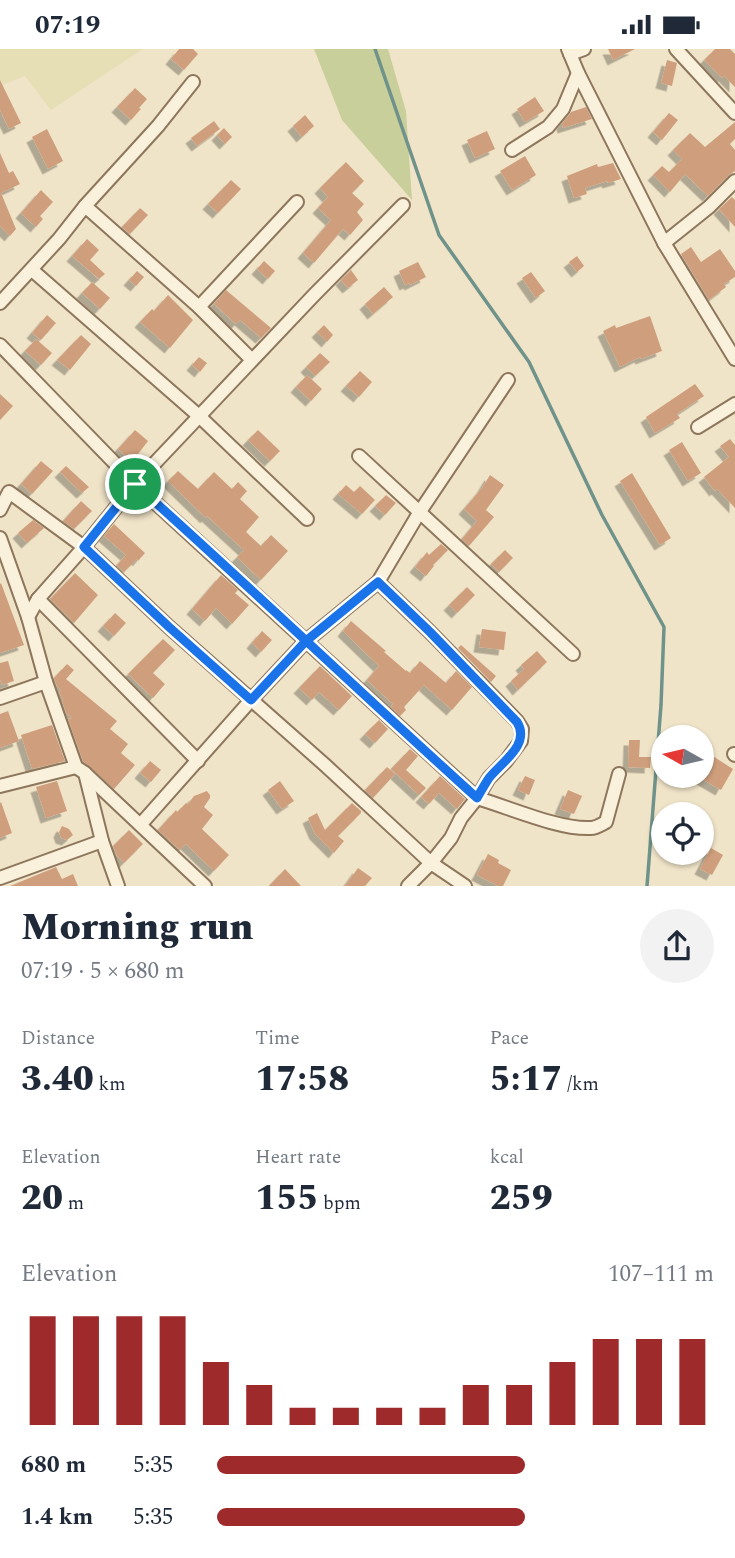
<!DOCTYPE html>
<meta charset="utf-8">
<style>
body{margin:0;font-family:Spectral,serif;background:#f2f2f3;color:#1f2937;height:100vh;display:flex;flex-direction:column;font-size:26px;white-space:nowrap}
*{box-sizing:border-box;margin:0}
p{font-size:23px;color:#747a83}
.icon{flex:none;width:38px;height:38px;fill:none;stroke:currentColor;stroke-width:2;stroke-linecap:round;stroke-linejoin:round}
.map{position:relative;height:837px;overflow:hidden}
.sheet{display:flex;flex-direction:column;background:#fff;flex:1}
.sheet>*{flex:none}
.needle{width:46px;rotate:278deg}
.controls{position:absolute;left:651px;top:676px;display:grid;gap:14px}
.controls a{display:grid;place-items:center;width:63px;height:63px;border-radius:50%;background:#fff;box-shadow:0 2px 5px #0004;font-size:35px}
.pin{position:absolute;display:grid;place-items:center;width:60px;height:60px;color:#fff;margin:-30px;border:4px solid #fff;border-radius:50%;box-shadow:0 2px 7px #0007}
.round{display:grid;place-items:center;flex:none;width:74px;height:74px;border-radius:37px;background:#f2f2f3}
.headline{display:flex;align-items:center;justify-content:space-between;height:119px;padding:0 21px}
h1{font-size:38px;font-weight:800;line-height:52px}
.figures{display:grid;grid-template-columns:repeat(3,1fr);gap:10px;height:119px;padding:7px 21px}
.figures div{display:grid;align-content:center}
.figures b{font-size:35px;font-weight:800}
.figures small{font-size:19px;font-weight:400}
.figures p{font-size:19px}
.chart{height:196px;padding:14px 21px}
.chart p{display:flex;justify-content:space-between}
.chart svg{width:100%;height:126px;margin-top:7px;stroke:#9e2a2b;stroke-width:6}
ul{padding:0 21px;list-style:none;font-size:23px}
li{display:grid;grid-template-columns:112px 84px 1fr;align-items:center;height:52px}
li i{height:18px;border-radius:9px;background:#9e2a2b}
.status{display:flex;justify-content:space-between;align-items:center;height:49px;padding:0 35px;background:#fff;direction:ltr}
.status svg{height:19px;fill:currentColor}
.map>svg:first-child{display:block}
.farmland{fill:#e6deb5}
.green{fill:#c9cf9b}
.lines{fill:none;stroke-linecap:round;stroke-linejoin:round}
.stream{stroke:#6f938a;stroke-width:3.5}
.building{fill:#cf9f7d;filter:url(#shadow)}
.minor-casing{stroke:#8d765c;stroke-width:16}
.minor{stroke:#faf1dc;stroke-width:12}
.route-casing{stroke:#fff;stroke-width:14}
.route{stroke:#1a73e8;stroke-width:9}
</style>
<div class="status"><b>07:19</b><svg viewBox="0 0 49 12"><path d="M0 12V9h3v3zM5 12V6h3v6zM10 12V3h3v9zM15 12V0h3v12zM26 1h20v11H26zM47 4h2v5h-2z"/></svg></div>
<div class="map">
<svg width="735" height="837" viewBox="0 0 735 837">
<defs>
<filter id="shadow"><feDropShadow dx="-5.5" dy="5.5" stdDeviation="0" flood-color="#0004"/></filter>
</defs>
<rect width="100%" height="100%" fill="#f0e4c8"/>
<polygon class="farmland" points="0,0 143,0 51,61 25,27 0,37"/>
<polygon class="green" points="314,0 388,0 406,62 412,151 342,71"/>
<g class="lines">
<polyline class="stream" points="375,0 439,186 529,313 602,466 664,578 661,656 647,837"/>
</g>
<g class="building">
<polygon points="179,0 193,0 198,5 184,21 171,10"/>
<polygon points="608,0 635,0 613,11"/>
<polygon points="715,0 730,0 735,5 735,38 724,27 722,29 704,11"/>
<polygon points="667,11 677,14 672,37 661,34"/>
<polygon points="0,31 21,74 9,80 0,61"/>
<polygon points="135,39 147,50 139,59 141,60 131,71 117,58"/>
<polygon points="535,48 544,62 525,73 517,60"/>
<polygon points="586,58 592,70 563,79 562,75 571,63"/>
<polygon points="669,64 678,71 662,91 653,83"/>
<polygon points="305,66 314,77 302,88 293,77"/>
<polygon points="214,72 220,80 197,97 191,89"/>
<polygon points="735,73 735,90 730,95 735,101 735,122 729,126 708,147 685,125 670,143 653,126 662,117 669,123 682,110 673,101 690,84 705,98"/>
<polygon points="224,79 232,88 225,95 217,86"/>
<polygon points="47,80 63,112 48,120 32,88"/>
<polygon points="487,82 495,100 475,109 467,91"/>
<polygon points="0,104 9,124 13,122 20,135 1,144 16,180 10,187 0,177"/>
<polygon points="525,107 536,126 512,141 500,122"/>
<polygon points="346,113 364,132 352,144 364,155 357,163 363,171 350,186 343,180 314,214 303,204 331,171 318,159 328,148 320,139"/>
<polygon points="613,114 621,130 608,134 607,132 585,139 587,145 574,149 567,127 597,115 598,118"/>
<polygon points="231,131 241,140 218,164 208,155"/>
<polygon points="41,141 53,153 40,167 43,170 36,178 21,164"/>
<polygon points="732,148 735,151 735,178 719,160"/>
<polygon points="140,159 148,166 130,185 122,178"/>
<polygon points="87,190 99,201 90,211 105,225 99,230 72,207"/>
<polygon points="691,198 701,213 720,200 735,222 735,228 724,235 726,238 709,251 681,205"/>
<polygon points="577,207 584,217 577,223 569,213"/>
<polygon points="264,212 275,222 268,230 257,220"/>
<polygon points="418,213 426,228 410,236 409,234 405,236 399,222"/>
<polygon points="351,221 358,231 348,239 341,231"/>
<polygon points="137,222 144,228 136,237 129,231"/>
<polygon points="531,223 545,242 536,249 522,229"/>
<polygon points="92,233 110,249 100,260 82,244"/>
<polygon points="384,238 393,248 373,265 365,255"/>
<polygon points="226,241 271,279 261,289 240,271 236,275 214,255"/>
<polygon points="168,246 193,271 170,299 140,273 152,260 154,262"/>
<polygon points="47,266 56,274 41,291 32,284"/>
<polygon points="650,267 662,302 641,310 640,308 620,318 603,282 615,276 616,279"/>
<polygon points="324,276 333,286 327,293 317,283"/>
<polygon points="81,286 91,295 70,321 57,311"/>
<polygon points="36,290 52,304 41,316 25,302"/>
<polygon points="320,304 330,313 315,327 306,318"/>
<polygon points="199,308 207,314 200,323 192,316"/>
<polygon points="360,322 372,333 359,348 346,337"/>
<polygon points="307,326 322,340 311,352 296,338"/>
<polygon points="695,335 704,347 677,365 680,369 655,384 646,368"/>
<polygon points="0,345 13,357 0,371"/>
<polygon points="135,381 148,392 132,413 118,400"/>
<polygon points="258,381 280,402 270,412 248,391"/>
<polygon points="730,390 735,396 735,459 717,440 715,442 704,428 729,408 720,397"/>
<polygon points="682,393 701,424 688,432 669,401"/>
<polygon points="41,412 53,422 32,445 21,435"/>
<polygon points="66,417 89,438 82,444 60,423"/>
<polygon points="178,422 198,440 214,423 232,440 238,433 247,442 240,450 259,468 246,483 261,497 271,486 288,502 261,531 237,508 244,501 207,467 206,469 168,432"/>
<polygon points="632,424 671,489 660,496 620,432"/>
<polygon points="490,426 504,436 486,461 494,468 469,497 462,490 477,472 464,460 482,439"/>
<polygon points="346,436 354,443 360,437 375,451 362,465 338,445"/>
<polygon points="386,446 396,454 385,466 375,457"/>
<polygon points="81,452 92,462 74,480 63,472"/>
<polygon points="33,471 44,479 27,494 18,484"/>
<polygon points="114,475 145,504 138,512 137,510 124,523 117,516 126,506 104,487"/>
<polygon points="441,495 448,501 433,516 434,517 426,527 415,518 427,503 429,506"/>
<polygon points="505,501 513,509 499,523 491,515"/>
<polygon points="75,524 98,546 74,574 50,550"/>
<polygon points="221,526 238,541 235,544 249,556 232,575 216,559 205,572 192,560"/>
<polygon points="1,534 24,596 0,604 0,535"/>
<polygon points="467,538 475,546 457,564 449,556"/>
<polygon points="115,564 126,574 114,587 103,577"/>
<polygon points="351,572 386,602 384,603 406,622 406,621 410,624 420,612 446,634 456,622 472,638 452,661 424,636 404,658 406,661 400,667 391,658 393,655 367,631 379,617 343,582"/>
<polygon points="482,580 506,583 504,601 479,598"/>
<polygon points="262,582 272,591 261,603 252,594"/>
<polygon points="163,590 175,601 153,624 165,635 153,649 128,625"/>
<polygon points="461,596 496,627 491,633 458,599"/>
<polygon points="537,602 547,613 518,641 511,632 524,620 521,616"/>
<polygon points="8,612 14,632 2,636 0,630 0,614"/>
<polygon points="67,615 74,621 66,630 117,672 110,680 128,695 121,704 135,716 114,740 83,712 68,670 72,669 66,664 62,652 63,651 59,643 61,641 57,637 54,629"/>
<polygon points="320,617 352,647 339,661 319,643 312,651 299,639"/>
<polygon points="8,662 19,692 0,699 0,665"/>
<polygon points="379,671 388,680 375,694 365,685"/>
<polygon points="52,676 65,712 32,720 21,686"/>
<polygon points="629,691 640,691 639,708 651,708 650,719 628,718"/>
<polygon points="410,700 418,707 406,721 426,739 419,746 391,720"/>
<polygon points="708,704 733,720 721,741 702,730 702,716"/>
<polygon points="150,712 161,721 151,733 140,724"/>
<polygon points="387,718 395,725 373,749 365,741"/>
<polygon points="440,727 465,750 457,760 439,744 429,755 421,748"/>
<polygon points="525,727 535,731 529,746 518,741"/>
<polygon points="57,732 67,762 46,769 36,738"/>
<polygon points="280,732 294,752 282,760 268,741"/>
<polygon points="568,741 582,747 574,765 560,760"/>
<polygon points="207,742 210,746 210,749 204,758 213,766 202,780 229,806 214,822 186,795 180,801 158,781 176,761 177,763 186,754 188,755 194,747"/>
<polygon points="1,753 12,784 0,789 0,754"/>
<polygon points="352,754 361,762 361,764 338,787 344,792 334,804 315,785 308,769 317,764 325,781"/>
<polygon points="62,777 69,780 73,786 67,791 61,789 59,783"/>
<polygon points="129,781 143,795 124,814 117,807 113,797"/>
<polygon points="711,799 723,806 712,826 700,820"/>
<polygon points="488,805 499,811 498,814 511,821 503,837 498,837 477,826"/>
<polygon points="56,818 62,830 73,825 78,837 10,837"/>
<polygon points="358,819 372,829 365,837 345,837"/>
<polygon points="285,820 301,837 269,837"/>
</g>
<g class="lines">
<g class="minor-casing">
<g id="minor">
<polyline points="568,0 578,24 664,194 735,310"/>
<polyline points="676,0 735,64"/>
<polyline points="570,5 584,0"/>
<polyline points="512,101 548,78 563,60 578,24"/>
<polyline points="85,157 199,258 252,311"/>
<polyline points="664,194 709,158 735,132"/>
<polyline points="32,221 199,367 307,470"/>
<polyline points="0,254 59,190 85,157 158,77 193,33"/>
<polyline points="199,258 297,153"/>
<path d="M0,296L135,435L477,749C508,758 560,781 591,779C596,779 602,775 606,773L619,725"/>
<polyline points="698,378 735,355"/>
<polyline points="359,407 573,605"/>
<polyline points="0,461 9,443 84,498 169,578 325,716 431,814 465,837"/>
<polyline points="0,489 28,568 46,633 76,718 85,724 102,792 118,837"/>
<polyline points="378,533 430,583 517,672 522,680 521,692 506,712 489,729 477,749 461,769 451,789 431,814 408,837"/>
<polyline points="38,550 198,712"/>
<polyline points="28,568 38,550 84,498 135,435 314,246 403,156"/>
<polyline points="0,649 46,633"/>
<polyline points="734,705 735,706"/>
<polyline points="85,724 205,837"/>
<polyline points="0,737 76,718"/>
<polyline points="141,775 251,651 306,592 378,533 419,464 508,331"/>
<polyline points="0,829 102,792"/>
</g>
</g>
<use href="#minor" class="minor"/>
</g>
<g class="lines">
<g class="route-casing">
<path id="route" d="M135,435C250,538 362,645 477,749C481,742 485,735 489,729C502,713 531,695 517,673L430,583L378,533L306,592L251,651L169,578L84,498L135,435"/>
</g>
<use href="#route" class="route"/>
</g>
</svg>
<div class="controls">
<a><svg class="needle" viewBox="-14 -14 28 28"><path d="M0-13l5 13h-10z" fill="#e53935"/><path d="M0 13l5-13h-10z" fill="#747a83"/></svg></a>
<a><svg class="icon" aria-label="locate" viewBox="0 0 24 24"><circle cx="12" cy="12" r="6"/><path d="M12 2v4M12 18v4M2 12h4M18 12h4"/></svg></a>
</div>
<div class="pin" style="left:135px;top:435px;background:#1e9e55"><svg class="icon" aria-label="arrive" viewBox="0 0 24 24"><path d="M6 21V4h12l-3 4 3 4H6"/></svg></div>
</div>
<section class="sheet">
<div class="headline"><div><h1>Morning run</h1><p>07:19 · 5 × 680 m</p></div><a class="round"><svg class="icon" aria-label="share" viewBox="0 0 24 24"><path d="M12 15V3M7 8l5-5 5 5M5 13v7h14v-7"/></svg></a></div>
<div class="figures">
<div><p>Distance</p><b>3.40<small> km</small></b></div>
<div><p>Time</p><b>17:58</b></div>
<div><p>Pace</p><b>5:17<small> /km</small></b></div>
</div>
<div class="figures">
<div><p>Elevation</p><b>20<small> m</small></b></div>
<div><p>Heart rate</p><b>155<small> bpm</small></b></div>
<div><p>kcal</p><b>259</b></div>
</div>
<div class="chart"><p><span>Elevation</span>107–111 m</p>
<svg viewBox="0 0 160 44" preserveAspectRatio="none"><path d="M5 44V6M15 44V6M25 44V6M35 44V6M45 44V22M55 44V30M65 44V38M75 44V38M85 44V38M95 44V38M105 44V30M115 44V30M125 44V22M135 44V14M145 44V14M155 44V14"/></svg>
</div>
<ul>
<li><b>680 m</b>5:35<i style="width:62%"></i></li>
<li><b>1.4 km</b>5:35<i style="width:62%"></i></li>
</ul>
</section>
